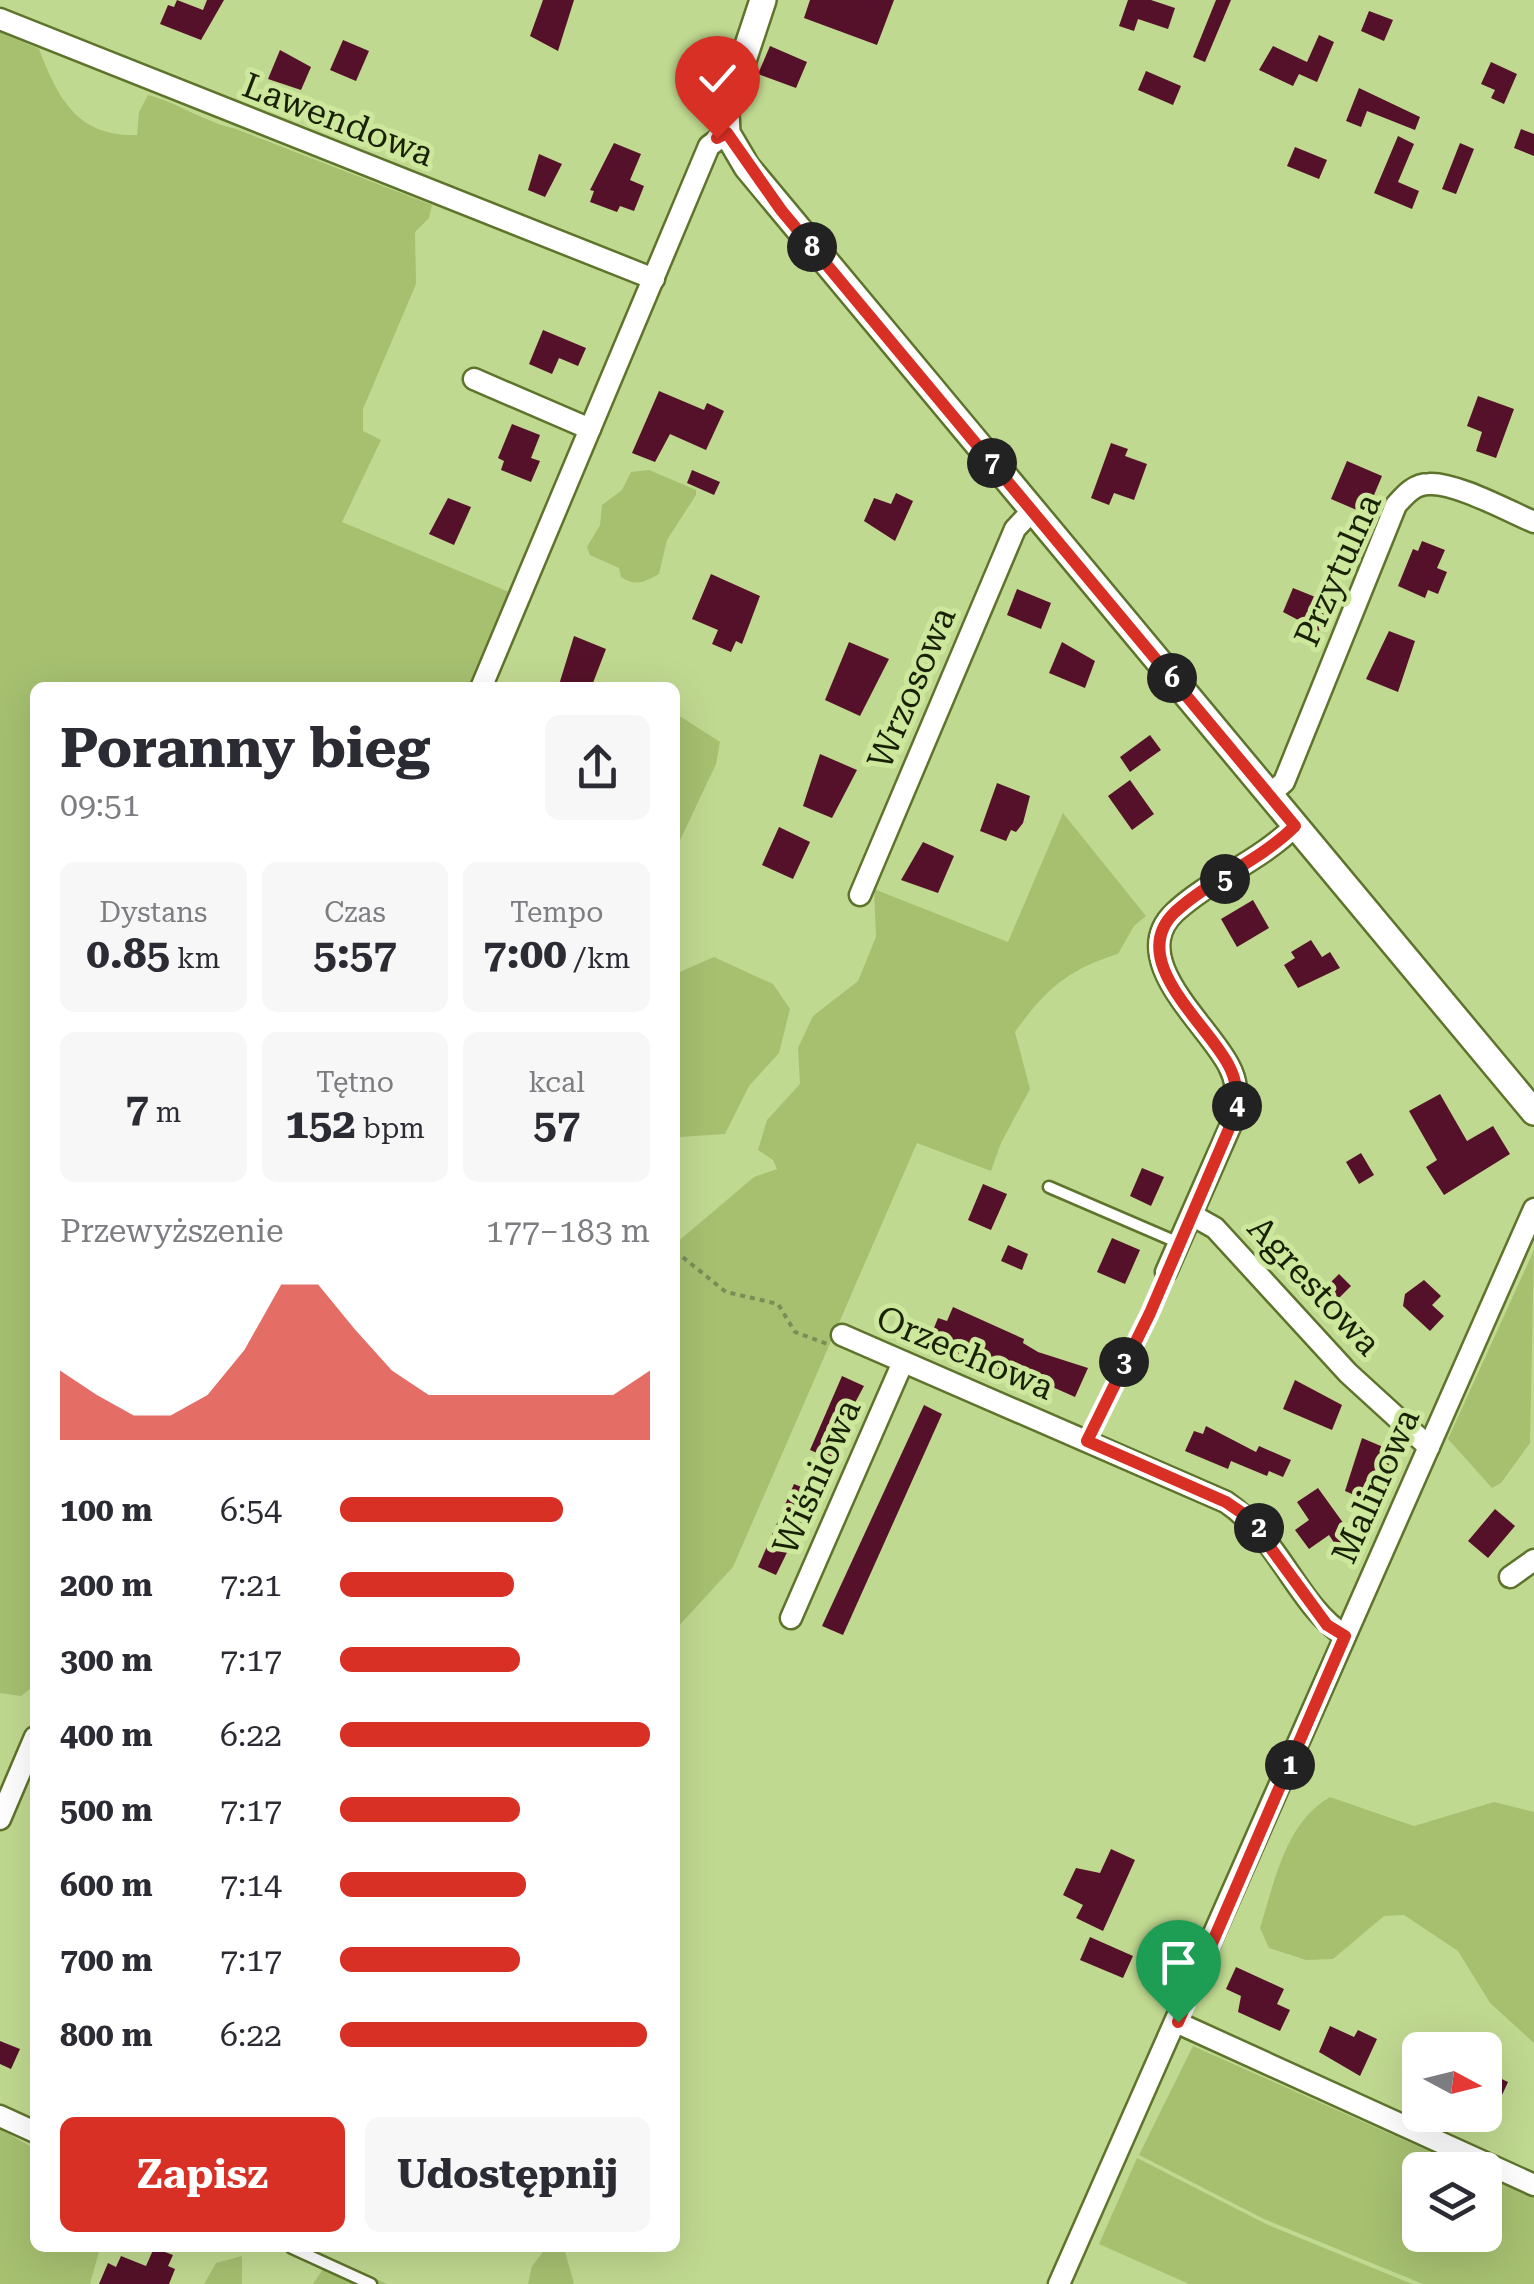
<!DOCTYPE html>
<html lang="pl">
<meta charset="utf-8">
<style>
body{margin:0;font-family:"Roboto Serif",serif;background:#f7f7f7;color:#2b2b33;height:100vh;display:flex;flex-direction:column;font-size:38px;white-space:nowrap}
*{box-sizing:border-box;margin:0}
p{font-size:32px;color:#7c7c81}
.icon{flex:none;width:55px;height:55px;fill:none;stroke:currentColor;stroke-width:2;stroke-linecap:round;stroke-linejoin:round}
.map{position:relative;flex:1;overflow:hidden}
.panel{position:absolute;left:30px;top:682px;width:650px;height:1570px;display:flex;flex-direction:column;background:#fff;border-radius:15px;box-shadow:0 10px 40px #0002}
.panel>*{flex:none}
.needle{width:65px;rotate:97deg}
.fabs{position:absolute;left:1402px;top:2032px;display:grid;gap:20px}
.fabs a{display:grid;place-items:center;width:100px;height:100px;border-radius:15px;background:#fff;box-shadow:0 10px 40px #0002;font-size:50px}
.pin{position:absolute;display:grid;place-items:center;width:85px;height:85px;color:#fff;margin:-102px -42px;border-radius:50% 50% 50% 0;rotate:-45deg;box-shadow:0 0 10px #0007}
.pin .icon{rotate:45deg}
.km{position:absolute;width:50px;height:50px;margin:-25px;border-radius:50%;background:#222;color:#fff;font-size:28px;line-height:50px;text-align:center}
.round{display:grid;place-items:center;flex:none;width:105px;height:105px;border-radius:15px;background:#f7f7f7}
.summary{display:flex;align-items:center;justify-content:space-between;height:170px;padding:0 30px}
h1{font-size:55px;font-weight:700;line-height:75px}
.metrics{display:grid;grid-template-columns:repeat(3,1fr);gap:15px;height:170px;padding:10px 30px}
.metrics div{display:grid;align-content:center;border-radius:15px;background:#f7f7f7;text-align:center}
.metrics b{font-size:42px;font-weight:700}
.metrics small{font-size:28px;font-weight:400}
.metrics p{font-size:28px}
.chart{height:280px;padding:20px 30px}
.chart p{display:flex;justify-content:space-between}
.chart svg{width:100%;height:180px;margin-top:10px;fill:#d93025;opacity:.7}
.action{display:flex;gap:20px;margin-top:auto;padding:20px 30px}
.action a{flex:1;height:115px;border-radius:15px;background:#d93025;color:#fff;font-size:40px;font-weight:700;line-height:115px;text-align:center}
.action a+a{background:#f7f7f7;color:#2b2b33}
ul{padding:0 30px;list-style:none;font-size:32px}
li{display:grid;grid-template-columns:160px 120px 1fr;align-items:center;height:75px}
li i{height:25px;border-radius:12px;background:#d93025}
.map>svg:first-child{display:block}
.green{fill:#a6c070}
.building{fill:#551129}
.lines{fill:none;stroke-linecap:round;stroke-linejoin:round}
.service-casing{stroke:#5e732b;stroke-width:15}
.minor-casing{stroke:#5e732b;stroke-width:25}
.tertiary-casing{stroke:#5e732b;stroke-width:30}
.path{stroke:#7b8d56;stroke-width:4;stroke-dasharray:5 5;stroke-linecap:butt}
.service{stroke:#fff;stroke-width:10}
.minor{stroke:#fff;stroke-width:20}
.tertiary{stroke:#fff;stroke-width:25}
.route-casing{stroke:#fff;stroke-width:20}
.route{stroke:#d93025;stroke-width:12}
.labels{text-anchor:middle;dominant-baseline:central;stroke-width:10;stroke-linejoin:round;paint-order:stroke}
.street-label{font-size:35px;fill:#192104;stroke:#cde79c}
</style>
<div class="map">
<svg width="1534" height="2284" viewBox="0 0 1534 2284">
<rect width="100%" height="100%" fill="#c0d990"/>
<g class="green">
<path d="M0,32L39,49C58,99 78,137 137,135L139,112L148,95C179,103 204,122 236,129L432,205L429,218L415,232L416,284L363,409V431L381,440L342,522L509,592L469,687L35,688V1685L21,1696L0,1693Z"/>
<path d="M649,470L696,490V495L667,540L659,574C644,582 636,587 621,577L619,568L590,555L587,547L600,525L602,505L622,490L631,472Z"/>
<polygon points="675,713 720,742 716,764 675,851"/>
<path d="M1063,813L1146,916L1134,926L1118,954C1068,969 1045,990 1015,1032L1030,1089L1001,1143L991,1171L917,1143L733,1567L675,1630V1244L754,1177L777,1169L773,1160L758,1150L767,1120L800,1084L798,1048L813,1016L858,981L876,937L874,889L1008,942Z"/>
<polygon points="714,957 773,984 790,1009 779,1053 749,1086 725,1134 680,1137 675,1135 675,974"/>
<polygon points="1534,1250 1530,1443 1501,1483 1492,1488 1448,1439"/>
<path d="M1330,1797L1414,1826L1494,1802L1534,1812V2043L1490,2003L1458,1951L1404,1915L1384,1916L1333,1959L1306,1960L1269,1948L1260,1928C1275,1881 1285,1823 1330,1797Z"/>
<polygon points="1193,2046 1471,2170 1420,2170 1420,2235 1485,2235 1485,2176 1534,2198 1534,2284 1423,2284 1264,2219 1139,2155"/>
<polygon points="0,2129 35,2149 35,2248 100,2248 90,2284 0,2284"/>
<polygon points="1137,2158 1266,2224 1412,2284 1189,2284 1099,2244"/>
<polygon points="546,2248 564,2248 574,2284 528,2284 532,2266"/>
<polygon points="242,2256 242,2284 204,2284 216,2263"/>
<polygon points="327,2263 346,2265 387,2284 313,2284"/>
</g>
<g class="building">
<polygon points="177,0 203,10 207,0 224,0 201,40 160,24 168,5 174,7"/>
<polygon points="543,0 574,0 558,51 530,36"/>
<polygon points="810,0 894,0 877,45 804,18"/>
<polygon points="1128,0 1151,0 1175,8 1168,29 1138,19 1134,31 1119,26"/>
<polygon points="1216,0 1231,0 1205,62 1193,57"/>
<polygon points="1369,11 1393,20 1384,41 1361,31"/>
<polygon points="1319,35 1334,42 1317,82 1299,74 1293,86 1259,70 1273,46 1307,62"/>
<polygon points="343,40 369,51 356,81 330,70"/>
<polygon points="770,46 807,62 796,88 758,74"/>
<polygon points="280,50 311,67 301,90 268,79"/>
<polygon points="1491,62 1517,74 1504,104 1491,98 1495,90 1481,84"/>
<polygon points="1146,71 1181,86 1173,105 1138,90"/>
<polygon points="1359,88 1420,117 1415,130 1367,111 1361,127 1346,121"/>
<polygon points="1521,129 1534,134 1534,156 1514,148"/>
<polygon points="1398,136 1414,144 1398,182 1419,191 1412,209 1374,193"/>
<polygon points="614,143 641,154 630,180 644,186 634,211 620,206 617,212 590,202 594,191 590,190"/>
<polygon points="1460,143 1474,149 1456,194 1442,189"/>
<polygon points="1295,147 1327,160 1319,179 1287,166"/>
<polygon points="539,154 562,164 545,197 528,190"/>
<polygon points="543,330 586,348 578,366 559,358 552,374 529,364"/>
<polygon points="659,391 704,410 707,403 724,411 706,450 670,434 655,462 632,453"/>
<polygon points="1478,396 1514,409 1496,458 1476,451 1482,432 1467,426"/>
<polygon points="512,424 540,435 531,458 540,461 531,482 501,470 504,461 498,458"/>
<polygon points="1111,443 1128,449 1125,456 1147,464 1134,500 1114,493 1109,505 1091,498"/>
<polygon points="1347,461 1382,476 1366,514 1331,499"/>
<polygon points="692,470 720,482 714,495 687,483"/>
<polygon points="896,493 913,501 895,541 864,521 874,498 891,504"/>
<polygon points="448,498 471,507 454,545 429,534"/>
<polygon points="1422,541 1445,550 1437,568 1447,572 1438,594 1428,590 1425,598 1398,586 1413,549 1418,551"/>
<polygon points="711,574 760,596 742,644 736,641 731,652 712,644 718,630 692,619"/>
<polygon points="1293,588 1330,603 1319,631 1283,612"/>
<polygon points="1017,589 1051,603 1041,629 1007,615"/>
<polygon points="1389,631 1415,641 1398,692 1366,679"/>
<polygon points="574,636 606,649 591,688 558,688"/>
<polygon points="849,642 889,659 860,716 825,700"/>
<polygon points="1062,642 1095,661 1085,688 1049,673"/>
<polygon points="1150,735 1161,750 1130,772 1120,757"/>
<polygon points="820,754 857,770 832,818 803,806"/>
<polygon points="1130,780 1154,814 1132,830 1108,796"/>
<polygon points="997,783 1030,796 1023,823 1016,832 1011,830 1006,841 980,831"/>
<polygon points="779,827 810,842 793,879 762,865"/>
<polygon points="923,842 954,856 938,893 901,880"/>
<polygon points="1253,900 1269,928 1237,947 1221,919"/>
<polygon points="1311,940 1322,957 1330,952 1340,968 1298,988 1284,965 1295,958 1291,952"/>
<polygon points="1440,1094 1467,1141 1493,1126 1510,1154 1444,1195 1426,1167 1437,1160 1409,1111"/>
<polygon points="1361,1153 1374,1175 1359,1184 1346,1162"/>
<polygon points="1142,1168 1164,1177 1151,1206 1130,1196"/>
<polygon points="983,1184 1007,1194 991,1230 968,1220"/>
<polygon points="1112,1238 1140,1250 1125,1284 1097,1272"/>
<polygon points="1008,1245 1028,1254 1022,1270 1001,1261"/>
<polygon points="1339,1274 1351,1286 1331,1306 1319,1294"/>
<polygon points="1424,1280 1441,1296 1432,1305 1444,1316 1430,1331 1403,1306 1405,1294"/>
<polygon points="953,1307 1024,1339 1023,1343 1038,1352 1088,1368 1075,1397 1012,1369 1009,1374 934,1344 929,1340 938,1318 947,1321"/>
<polygon points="842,1376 864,1386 836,1438 840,1440 831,1459 810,1450"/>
<polygon points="1295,1380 1342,1405 1332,1430 1283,1409"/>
<polygon points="924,1405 942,1414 843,1635 822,1626"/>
<polygon points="1206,1426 1256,1452 1259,1446 1291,1460 1283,1477 1269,1471 1267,1476 1231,1461 1228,1469 1185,1451 1194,1431 1203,1434"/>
<polygon points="1362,1438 1395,1452 1371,1502 1345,1491"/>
<polygon points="794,1484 816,1493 776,1575 758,1567"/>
<polygon points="1318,1488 1354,1538 1339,1550 1329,1535 1309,1549 1295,1530 1309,1520 1297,1502"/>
<polygon points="1495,1509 1515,1526 1488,1558 1468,1541"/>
<polygon points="1111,1849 1135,1860 1103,1931 1076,1918 1083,1905 1063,1895 1076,1868 1100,1873"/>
<polygon points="1090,1937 1133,1956 1123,1978 1080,1960"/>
<polygon points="1236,1967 1284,1989 1277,2004 1290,2010 1280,2031 1238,2012 1241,1996 1226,1989"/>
<polygon points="1330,2026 1354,2037 1358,2030 1377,2039 1360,2076 1319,2052"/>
<polygon points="0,2041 20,2049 11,2069 0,2064"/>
<polygon points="1485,2071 1508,2082 1496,2108 1485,2103"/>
<polygon points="154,2248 173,2255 168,2266 175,2269 169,2284 99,2284 108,2263 116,2267 121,2256 146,2266"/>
</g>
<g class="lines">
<g class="service-casing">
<g id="service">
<polyline points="1049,1187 1179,1243"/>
<polyline points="292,2248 371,2284"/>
</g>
</g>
<g class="minor-casing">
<g id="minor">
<polyline points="0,19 654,279"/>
<polyline points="474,379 590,429"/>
<polyline points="481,688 709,146 727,133"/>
<path d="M1269,795L1284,782L1396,505C1405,495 1414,484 1429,484C1455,482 1508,511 1534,522"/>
<polyline points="860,895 1015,529 1032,511"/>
<polyline points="1192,1215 1215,1228 1348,1373 1429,1447"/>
<path d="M1166,1272L1237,1111C1237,1094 1237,1081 1229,1066C1208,1024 1125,959 1175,912C1211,879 1260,861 1295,826"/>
<path d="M842,1335L1226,1502C1280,1539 1297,1605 1345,1636"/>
<polyline points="1510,1577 1534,1560"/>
<polyline points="791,1618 903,1362"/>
<polyline points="0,1819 35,1737"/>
<polyline points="1178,2023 1534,2185"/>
<polyline points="0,2116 35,2132"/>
<polyline points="1059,2284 1534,1209"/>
</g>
</g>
<g class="tertiary-casing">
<polyline id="tertiary" points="763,0 726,112 727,133 747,167 1534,1112"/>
</g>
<g class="path">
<polyline points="675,1251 726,1292 778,1304 795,1332 827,1344"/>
<polyline points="1095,1423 1160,1288"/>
</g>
<use href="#service" class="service"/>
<use href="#minor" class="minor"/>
<use href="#tertiary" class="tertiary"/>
</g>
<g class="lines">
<g class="route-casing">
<path id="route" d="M717,138L727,133L781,210L1295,826C1260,861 1211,879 1175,912C1125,960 1208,1024 1229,1066C1237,1081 1237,1094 1237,1110L1150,1313L1087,1441L1226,1502L1248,1517L1327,1625L1345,1636L1178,2022"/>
</g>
<use href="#route" class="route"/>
</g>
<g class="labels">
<g class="street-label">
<text transform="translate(338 120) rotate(21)">Lawendowa</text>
<text transform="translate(1338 570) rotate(-66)">Przytulna</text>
<text transform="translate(912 688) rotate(-67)">Wrzosowa</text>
<text transform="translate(1314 1286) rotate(47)">Agrestowa</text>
<text transform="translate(965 1353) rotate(23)">Orzechowa</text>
<text transform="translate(817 1477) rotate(-66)">Wiśniowa</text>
<text transform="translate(1376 1486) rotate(-66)">Malinowa</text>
</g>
</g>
</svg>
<div class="fabs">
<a><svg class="needle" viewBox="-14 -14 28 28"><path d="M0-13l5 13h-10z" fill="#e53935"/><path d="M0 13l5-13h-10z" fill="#7c7c81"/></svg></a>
<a><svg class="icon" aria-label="layers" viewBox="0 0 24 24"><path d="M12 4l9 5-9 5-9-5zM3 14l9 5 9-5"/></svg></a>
</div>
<div class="pin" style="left:1178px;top:2022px;background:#1e9e55"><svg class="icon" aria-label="arrive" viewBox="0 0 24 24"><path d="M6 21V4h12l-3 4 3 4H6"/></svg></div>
<div class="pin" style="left:717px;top:138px;background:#d93025"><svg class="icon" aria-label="check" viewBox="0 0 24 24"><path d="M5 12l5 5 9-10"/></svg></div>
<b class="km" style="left:1290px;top:1765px">1</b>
<b class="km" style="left:1259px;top:1528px">2</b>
<b class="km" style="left:1124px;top:1362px">3</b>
<b class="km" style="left:1237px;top:1106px">4</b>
<b class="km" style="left:1225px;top:879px">5</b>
<b class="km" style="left:1172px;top:678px">6</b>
<b class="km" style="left:992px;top:463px">7</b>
<b class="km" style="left:812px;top:247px">8</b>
<section class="panel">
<div class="summary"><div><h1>Poranny bieg</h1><p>09:51</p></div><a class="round"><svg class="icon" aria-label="share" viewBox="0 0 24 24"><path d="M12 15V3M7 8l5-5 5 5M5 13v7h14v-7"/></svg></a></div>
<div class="metrics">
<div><p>Dystans</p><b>0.85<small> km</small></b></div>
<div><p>Czas</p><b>5:57</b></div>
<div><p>Tempo</p><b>7:00<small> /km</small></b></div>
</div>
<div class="metrics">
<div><b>7<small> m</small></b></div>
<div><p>Tętno</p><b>152<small> bpm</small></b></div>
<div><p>kcal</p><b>57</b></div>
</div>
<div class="chart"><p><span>Przewyższenie</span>177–183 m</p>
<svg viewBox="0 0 160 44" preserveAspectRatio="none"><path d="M0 44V27L10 33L20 38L30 38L40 33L50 22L60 6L70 6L80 17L90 27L100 33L110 33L120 33L130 33L140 33L150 33L160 27V44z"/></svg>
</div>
<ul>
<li><b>100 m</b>6:54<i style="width:72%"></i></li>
<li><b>200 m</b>7:21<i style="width:56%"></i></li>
<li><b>300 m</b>7:17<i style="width:58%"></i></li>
<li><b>400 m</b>6:22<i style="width:100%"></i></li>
<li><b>500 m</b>7:17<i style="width:58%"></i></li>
<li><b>600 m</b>7:14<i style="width:60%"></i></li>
<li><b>700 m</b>7:17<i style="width:58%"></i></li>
<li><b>800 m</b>6:22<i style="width:99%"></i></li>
</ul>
<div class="action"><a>Zapisz</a><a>Udostępnij</a></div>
</section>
</div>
